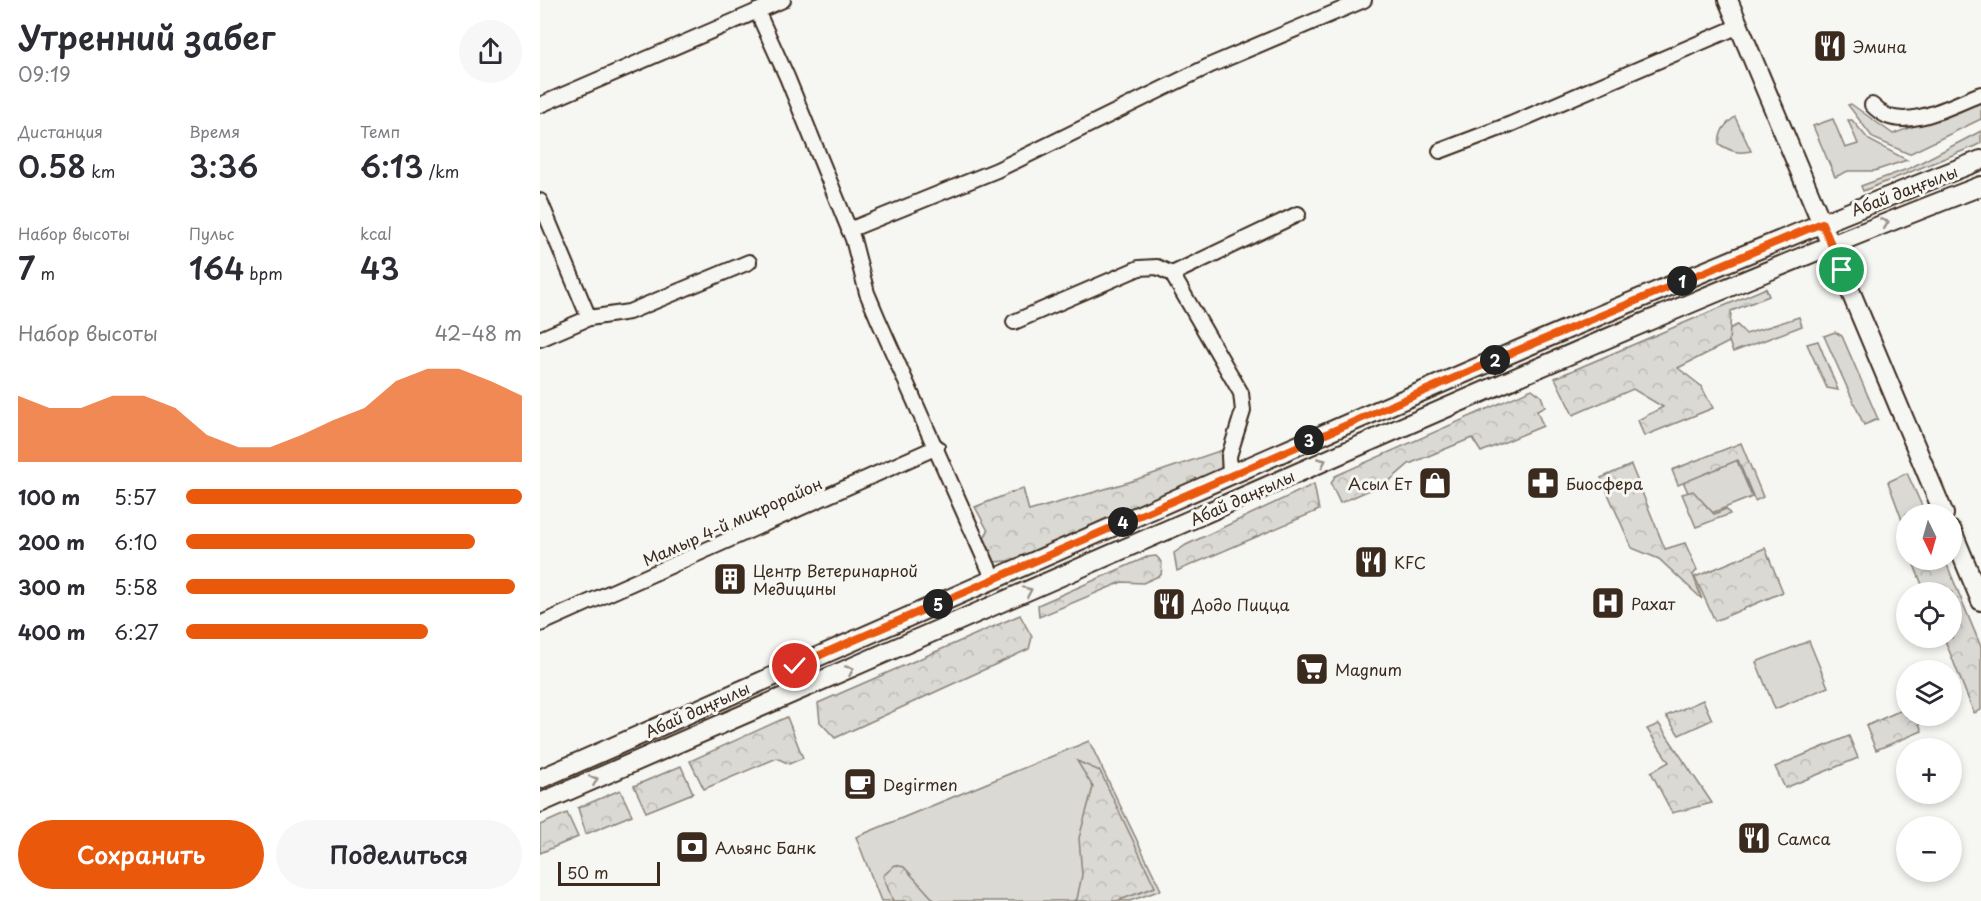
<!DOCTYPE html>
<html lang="ru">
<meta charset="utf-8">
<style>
body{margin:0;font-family:"Playpen Sans",sans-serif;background:#f7f7f7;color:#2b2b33;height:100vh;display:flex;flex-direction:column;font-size:22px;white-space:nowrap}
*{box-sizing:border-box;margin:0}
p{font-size:20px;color:#7c7c81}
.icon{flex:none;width:33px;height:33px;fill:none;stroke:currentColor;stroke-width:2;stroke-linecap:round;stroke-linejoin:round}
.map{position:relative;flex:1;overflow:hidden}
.sheet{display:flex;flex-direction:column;background:#fff;width:540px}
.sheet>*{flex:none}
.needle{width:39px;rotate:175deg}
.fabs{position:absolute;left:1356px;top:504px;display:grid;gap:12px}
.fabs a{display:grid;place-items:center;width:66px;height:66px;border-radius:50%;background:#fff;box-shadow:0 3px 9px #0003;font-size:30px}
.scale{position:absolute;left:18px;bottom:15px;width:102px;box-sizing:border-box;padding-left:6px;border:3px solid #3b2a1e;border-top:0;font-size:16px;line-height:21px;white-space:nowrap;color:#3b2a1e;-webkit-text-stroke:4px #f6f6f2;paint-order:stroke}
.pin{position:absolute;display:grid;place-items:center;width:51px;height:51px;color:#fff;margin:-26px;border:3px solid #fff;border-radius:50%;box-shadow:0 2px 6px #0007}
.km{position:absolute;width:30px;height:30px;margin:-15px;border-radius:50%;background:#222;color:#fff;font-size:16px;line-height:30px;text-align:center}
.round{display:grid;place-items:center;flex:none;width:63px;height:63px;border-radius:32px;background:#f7f7f7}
.summary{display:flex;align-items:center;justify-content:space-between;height:102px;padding:0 18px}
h1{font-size:33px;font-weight:600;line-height:45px}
.stats{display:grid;grid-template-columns:repeat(3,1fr);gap:9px;height:102px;padding:6px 18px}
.stats div{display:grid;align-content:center}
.stats b{font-size:30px;font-weight:600}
.stats small{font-size:16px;font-weight:400}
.stats p{font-size:16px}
.chart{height:168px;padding:12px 18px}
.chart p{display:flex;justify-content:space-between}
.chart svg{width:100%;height:108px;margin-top:6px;fill:#ea580c;opacity:.7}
.button{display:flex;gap:12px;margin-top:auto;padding:12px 18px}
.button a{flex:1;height:69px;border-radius:36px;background:#ea580c;color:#fff;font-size:24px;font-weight:600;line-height:69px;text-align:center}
.button a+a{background:#f7f7f7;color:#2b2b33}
ul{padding:0 18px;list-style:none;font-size:20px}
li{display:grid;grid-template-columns:96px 72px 1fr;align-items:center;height:45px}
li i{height:15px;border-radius:8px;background:#ea580c}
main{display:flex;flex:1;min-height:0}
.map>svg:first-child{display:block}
.green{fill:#dad9d3;stroke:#8a8278;stroke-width:1.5}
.forest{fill:url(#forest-crowns);stroke:#8a8278;stroke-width:1.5}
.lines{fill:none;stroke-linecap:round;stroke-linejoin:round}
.minor-casing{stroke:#3b2a1e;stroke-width:18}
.major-casing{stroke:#3b2a1e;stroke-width:22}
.minor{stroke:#f6f6f2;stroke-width:14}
.major{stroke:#f6f6f2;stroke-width:18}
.oneway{stroke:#989088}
.route-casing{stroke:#fff;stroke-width:12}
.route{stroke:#ea580c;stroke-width:8}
.labels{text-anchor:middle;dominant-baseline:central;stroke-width:6;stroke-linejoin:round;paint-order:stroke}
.poi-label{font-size:16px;fill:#3b2a1e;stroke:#f6f6f2;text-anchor:start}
.street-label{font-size:16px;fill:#3b2a1e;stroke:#f6f6f2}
</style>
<main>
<section class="sheet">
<div class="summary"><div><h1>Утренний забег</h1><p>09:19</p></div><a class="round"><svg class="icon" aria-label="share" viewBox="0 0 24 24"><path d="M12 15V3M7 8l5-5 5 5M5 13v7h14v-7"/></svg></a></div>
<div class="stats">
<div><p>Дистанция</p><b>0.58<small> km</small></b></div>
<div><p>Время</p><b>3:36</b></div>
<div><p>Темп</p><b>6:13<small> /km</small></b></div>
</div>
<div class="stats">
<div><p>Набор высоты</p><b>7<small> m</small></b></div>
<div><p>Пульс</p><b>164<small> bpm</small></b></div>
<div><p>kcal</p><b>43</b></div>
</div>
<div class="chart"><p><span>Набор высоты</span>42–48 m</p>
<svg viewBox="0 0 160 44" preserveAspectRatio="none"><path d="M0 44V17L10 22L20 22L30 17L40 17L50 22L60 33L70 38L80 38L90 33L100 27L110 22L120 11L130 6L140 6L150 11L160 17V44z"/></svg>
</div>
<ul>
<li><b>100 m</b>5:57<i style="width:100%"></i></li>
<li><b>200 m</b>6:10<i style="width:86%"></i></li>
<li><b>300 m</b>5:58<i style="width:98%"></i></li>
<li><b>400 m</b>6:27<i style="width:72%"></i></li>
</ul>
<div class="button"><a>Сохранить</a><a>Поделиться</a></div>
</section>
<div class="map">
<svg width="1441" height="901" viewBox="0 0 1441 901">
<defs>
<pattern id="forest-crowns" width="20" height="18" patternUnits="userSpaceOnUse" patternTransform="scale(1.5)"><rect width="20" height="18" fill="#dad9d3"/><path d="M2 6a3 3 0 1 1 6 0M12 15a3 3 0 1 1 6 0" fill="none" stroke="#bcbab5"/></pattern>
</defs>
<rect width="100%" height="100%" fill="#f6f6f2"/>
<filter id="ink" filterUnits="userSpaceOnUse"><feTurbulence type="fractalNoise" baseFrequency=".0167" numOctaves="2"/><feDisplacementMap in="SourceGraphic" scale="12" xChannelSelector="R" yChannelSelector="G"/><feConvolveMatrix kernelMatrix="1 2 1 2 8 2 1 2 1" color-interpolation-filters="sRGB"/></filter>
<g filter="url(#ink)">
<g class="green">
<polygon points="1441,101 1441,119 1369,154 1333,138 1308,105 1311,104 1353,134"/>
<path d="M1195,117L1211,151C1198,154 1190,151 1179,144C1180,131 1184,125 1195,117Z"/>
<polygon points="1293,119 1305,148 1318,144 1308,120 1312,120 1329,140 1367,160 1334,171 1308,171 1295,177 1273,126"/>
<polygon points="1441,131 1441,143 1435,146 1323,191 1321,186 1370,168"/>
<polygon points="1259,317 1262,326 1193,352 1185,331 1197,325 1206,334"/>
<polygon points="1295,332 1302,336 1338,419 1324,425 1284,336"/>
<polygon points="1278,341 1298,390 1287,388 1267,344"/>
<polygon points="1193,451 1212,497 1159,518 1139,472"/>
<polygon points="1367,473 1382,506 1376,514 1366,514 1366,519 1362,520 1348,482"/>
<polygon points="1269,641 1288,687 1235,709 1216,662"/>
<polygon points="549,741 621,890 590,901 341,901 316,837"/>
</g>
<g class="forest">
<polygon points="1226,288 1229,296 1191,311 1189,342 1138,368 1161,386 1173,408 1104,436 1098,420 1123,407 1093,389 1033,415 1015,378"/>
<polygon points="992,389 1001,396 1005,407 997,411 1003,426 941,452 932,438 869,464 848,482 800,503 791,484 795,476"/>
<polygon points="1201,443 1223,497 1215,501 1198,460 1138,485 1132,470"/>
<polygon points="682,450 681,475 489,559 455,562 444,537 448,531 435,507 483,488 489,511 589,482"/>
<polygon points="1091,465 1125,549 1145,543 1157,570 1153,575 1162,599 1119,559 1092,548 1061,478"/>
<polygon points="774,484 779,510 637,571 634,553 646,545"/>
<polygon points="1153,491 1174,514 1186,509 1190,514 1156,527 1142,494"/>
<polygon points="1225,548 1243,592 1175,621 1155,577"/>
<path d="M616,556C623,562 622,566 621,575L603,583L582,582L499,617L498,605L607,557Z"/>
<polygon points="1372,560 1405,560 1441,647 1441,710 1434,713 1404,638 1412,638 1412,592 1385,592"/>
<polygon points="480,615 492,637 489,649 295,738 280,722 278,703"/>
<polygon points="1163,700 1172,720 1139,735 1126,716"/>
<polygon points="1366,708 1366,716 1376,716 1382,731 1336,750 1326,726"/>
<polygon points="247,717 263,758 249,764 237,758 164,789 150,761"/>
<polygon points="1119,724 1172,803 1132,813 1111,772 1129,762 1107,729"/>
<polygon points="1309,736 1318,758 1245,788 1235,767"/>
<polygon points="537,761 560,771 615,887 577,901 533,901 537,899 542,875 539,838 553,787"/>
<polygon points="141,766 153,793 106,812 94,786"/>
<polygon points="80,790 92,815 46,834 38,808"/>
<polygon points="27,813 38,837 0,853 0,825"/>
<polygon points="355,865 364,867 395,901 353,901 343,876"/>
</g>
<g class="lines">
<g class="minor-casing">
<g id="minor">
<polyline points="217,11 247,77 313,239 327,293 338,319 454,580"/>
<polyline points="0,105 243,0"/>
<path d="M1332,105C1336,109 1341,113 1347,116C1375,127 1414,104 1441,94"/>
<polyline points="900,151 971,124 1199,26"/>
<polyline points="0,201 49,318"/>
<polyline points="309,230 457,170 671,65 824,0"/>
<polyline points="632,274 758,214"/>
<polyline points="474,322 599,268 617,267 632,274 701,393 703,411 689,456 690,474"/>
<polyline points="0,339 49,318 89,312 209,262"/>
<polyline points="0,624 397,447"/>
</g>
</g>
<g class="major-casing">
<g id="major">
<polyline points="1188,0 1404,514"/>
<polyline points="1412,531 1441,601"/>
<path d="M0,779C207,688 414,598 620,506C892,386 1164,268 1441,160"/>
<path d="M0,803C219,707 438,613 657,517C917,403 1176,288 1441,186"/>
</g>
</g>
<use href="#minor" class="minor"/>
<use href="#major" class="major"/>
</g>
<defs><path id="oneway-chevron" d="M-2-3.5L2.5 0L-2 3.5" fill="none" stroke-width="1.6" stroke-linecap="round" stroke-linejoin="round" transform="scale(1.5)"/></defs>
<g class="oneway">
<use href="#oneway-chevron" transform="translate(1345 223) rotate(-21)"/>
<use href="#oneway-chevron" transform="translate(782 462) rotate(-24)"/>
<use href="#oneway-chevron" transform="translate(488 591) rotate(-24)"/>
<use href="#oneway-chevron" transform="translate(310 670) rotate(-24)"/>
<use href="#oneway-chevron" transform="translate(54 780) rotate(-23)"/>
</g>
</g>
<g class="lines" filter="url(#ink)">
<g class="route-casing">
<polyline id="route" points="255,666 969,354 1282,223 1302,270"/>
</g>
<use href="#route" class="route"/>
</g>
<defs>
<g id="restaurant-square" transform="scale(1.725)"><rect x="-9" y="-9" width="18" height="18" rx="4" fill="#3b2a1e" stroke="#f6f6f2"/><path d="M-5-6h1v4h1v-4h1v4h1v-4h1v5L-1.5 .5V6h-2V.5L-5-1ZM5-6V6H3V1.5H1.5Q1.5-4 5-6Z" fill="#fff"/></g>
<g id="shop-square" transform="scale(1.725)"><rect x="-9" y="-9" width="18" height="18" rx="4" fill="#3b2a1e" stroke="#f6f6f2"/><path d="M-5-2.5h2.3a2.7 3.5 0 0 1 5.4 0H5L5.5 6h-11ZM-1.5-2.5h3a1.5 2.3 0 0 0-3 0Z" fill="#fff"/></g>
<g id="pharmacy-square" transform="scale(1.725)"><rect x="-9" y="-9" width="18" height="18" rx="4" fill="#3b2a1e" stroke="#f6f6f2"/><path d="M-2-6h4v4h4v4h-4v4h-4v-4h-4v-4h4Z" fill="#fff"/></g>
<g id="building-square" transform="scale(1.725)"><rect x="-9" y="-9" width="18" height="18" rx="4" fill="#3b2a1e" stroke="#f6f6f2"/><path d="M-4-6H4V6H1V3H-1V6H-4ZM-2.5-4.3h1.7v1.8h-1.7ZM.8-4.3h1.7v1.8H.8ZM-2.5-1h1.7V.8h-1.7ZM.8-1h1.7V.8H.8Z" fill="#fff"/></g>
<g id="hospital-square" transform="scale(1.725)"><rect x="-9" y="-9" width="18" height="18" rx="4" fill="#3b2a1e" stroke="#f6f6f2"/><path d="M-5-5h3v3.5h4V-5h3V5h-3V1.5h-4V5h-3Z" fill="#fff"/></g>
<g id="supermarket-square" transform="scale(1.725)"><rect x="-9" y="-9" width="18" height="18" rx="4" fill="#3b2a1e" stroke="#f6f6f2"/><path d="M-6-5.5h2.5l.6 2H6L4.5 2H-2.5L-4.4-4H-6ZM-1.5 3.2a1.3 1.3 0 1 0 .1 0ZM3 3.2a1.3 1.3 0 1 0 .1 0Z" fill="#fff"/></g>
<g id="cafe-square" transform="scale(1.725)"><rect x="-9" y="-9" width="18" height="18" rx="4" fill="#3b2a1e" stroke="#f6f6f2"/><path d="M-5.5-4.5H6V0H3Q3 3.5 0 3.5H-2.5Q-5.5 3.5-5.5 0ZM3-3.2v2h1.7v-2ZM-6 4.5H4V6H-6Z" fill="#fff"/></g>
<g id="bank-square" transform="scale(1.725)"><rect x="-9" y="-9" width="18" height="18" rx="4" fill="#3b2a1e" stroke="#f6f6f2"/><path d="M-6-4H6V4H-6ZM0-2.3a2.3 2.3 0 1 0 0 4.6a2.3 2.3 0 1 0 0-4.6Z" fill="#fff"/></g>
</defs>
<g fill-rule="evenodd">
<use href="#restaurant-square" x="1290" y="46"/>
<use href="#shop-square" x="895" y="483"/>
<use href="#pharmacy-square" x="1003" y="483"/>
<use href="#restaurant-square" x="831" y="562"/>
<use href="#building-square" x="190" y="579"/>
<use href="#hospital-square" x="1068" y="603"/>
<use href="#restaurant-square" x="629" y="604"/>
<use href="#supermarket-square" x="772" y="669"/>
<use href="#cafe-square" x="320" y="784"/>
<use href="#restaurant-square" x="1214" y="838"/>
<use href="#bank-square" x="152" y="847"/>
</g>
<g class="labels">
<g class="poi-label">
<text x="1313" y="46">Эмина</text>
<text x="872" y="483" text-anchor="end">Асыл Ет</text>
<text x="1026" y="483">Биосфера</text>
<text x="854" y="562">KFC</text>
<text x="213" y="570">Центр Ветеринарной<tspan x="213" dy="18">Медицины</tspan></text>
<text x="1091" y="603">Рахат</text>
<text x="652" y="604">Додо Пицца</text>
<text x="795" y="669">Magnum</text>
<text x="343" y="784">Degirmen</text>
<text x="1237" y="838">Самса</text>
<text x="175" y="847">Альянс Банк</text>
</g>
<g class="street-label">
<text transform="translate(1364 190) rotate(-21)">Абай даңғылы</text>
<text transform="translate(702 497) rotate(-24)">Абай даңғылы</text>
<text transform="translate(192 521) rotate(-24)">Мамыр 4-й микрорайон</text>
<text transform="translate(157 709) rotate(-24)">Абай даңғылы</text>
</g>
</g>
</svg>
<div class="fabs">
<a><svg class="needle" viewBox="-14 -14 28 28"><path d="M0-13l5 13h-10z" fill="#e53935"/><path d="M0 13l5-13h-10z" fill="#7c7c81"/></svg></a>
<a><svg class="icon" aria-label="locate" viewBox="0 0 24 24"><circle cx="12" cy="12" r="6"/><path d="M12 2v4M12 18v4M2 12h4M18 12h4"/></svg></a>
<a><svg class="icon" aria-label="layers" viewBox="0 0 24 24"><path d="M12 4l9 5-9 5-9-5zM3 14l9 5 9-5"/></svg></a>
<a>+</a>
<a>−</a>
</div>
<div class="scale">50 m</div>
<div class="pin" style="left:1302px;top:270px;background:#1e9e55"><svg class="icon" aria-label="arrive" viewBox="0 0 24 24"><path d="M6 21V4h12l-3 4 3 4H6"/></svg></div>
<div class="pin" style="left:255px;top:666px;background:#d93025"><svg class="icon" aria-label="check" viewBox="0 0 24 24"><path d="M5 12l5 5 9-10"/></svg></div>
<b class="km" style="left:1142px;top:281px">1</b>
<b class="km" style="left:955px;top:360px">2</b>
<b class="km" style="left:769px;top:440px">3</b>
<b class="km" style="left:583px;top:522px">4</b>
<b class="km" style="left:398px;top:604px">5</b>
</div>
</main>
